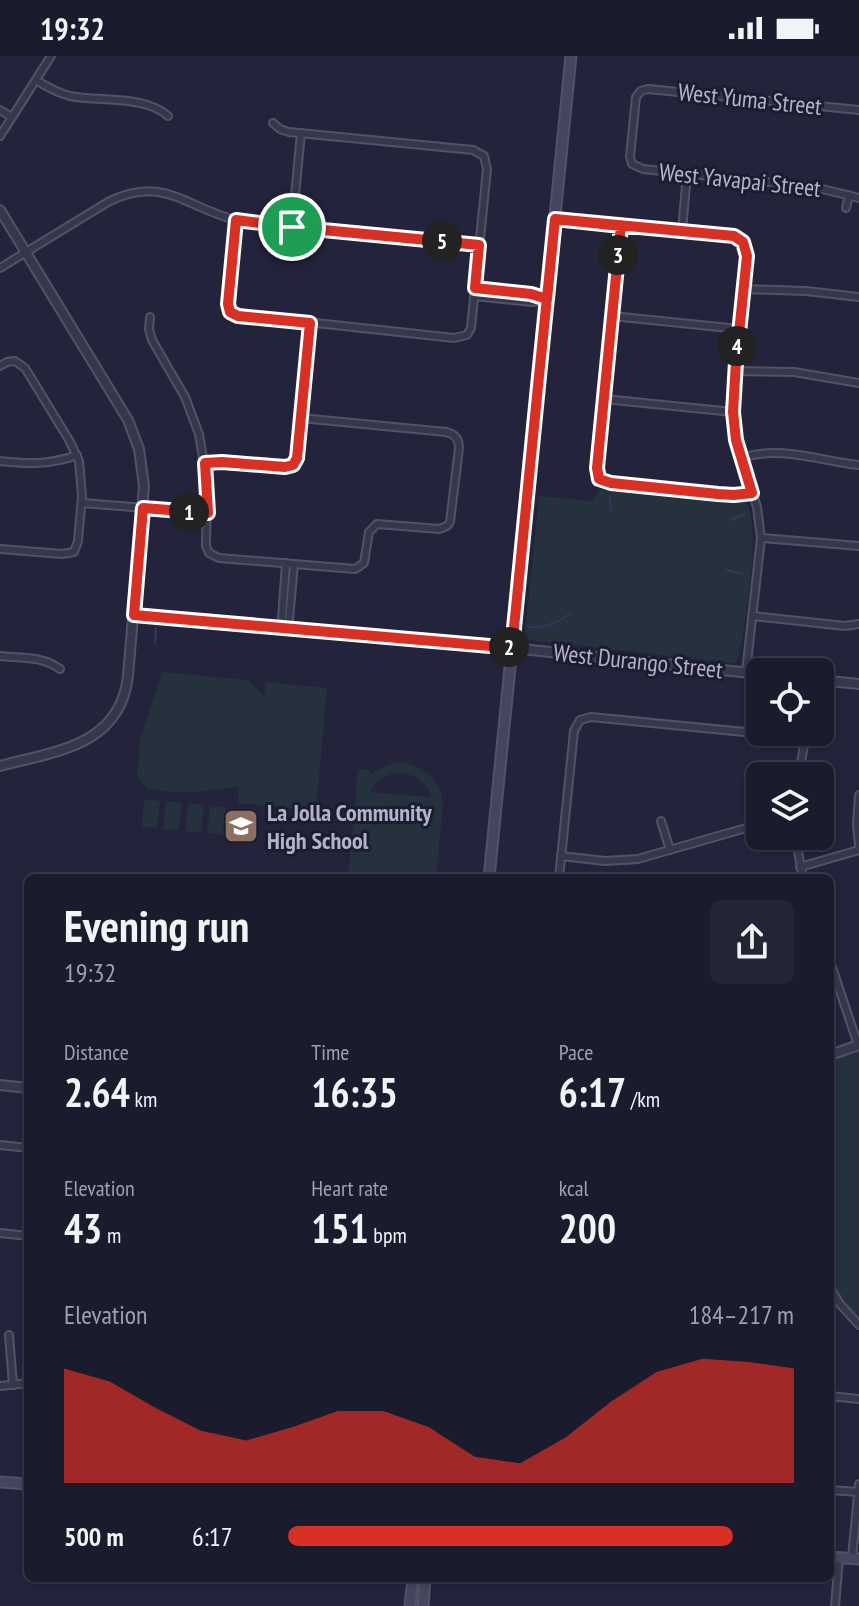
<!DOCTYPE html>
<meta charset="utf-8">
<style>
body{margin:0;font-family:"PT Sans Narrow",sans-serif;background:#232435;color:#f1f3f6;height:100vh;display:flex;flex-direction:column;font-size:30px;white-space:nowrap}
*{box-sizing:border-box;margin:0}
p{font-size:26px;color:#9fa1aa}
.icon{flex:none;width:44px;height:44px;fill:none;stroke:currentColor;stroke-width:2;stroke-linecap:round;stroke-linejoin:round}
.map{position:relative;flex:1;overflow:hidden}
.details{position:absolute;left:24px;top:818px;width:810px;height:708px;display:flex;flex-direction:column;background:#1a1b2d;border-radius:12px;box-shadow:0 2px 6px #0004,0 0 0 2px #383949}
.details>*{flex:none}
.buttons{position:absolute;left:746px;top:602px;display:grid;gap:16px}
.buttons a{display:grid;place-items:center;width:88px;height:88px;border-radius:12px;background:#1a1b2d;box-shadow:0 2px 6px #0004,0 0 0 2px #383949;font-size:40px}
.pin{position:absolute;display:grid;place-items:center;width:68px;height:68px;color:#fff;margin:-34px;border:4px solid #fff;border-radius:50%;box-shadow:0 2px 8px #0007}
.km{position:absolute;width:40px;height:40px;margin:-20px;border-radius:50%;background:#222;color:#fff;font-size:22px;line-height:40px;text-align:center}
.round{display:grid;place-items:center;flex:none;width:84px;height:84px;border-radius:12px;background:#232435}
.headline{display:flex;align-items:center;justify-content:space-between;height:136px;padding:0 40px}
h1{font-size:44px;font-weight:800;line-height:60px}
.figures{display:grid;grid-template-columns:repeat(3,1fr);gap:12px;height:136px;padding:8px 40px}
.figures div{display:grid;align-content:center}
.figures b{font-size:40px;font-weight:800}
.figures small{font-size:22px;font-weight:400}
.figures p{font-size:22px}
.chart{height:224px;padding:16px 40px}
.chart p{display:flex;justify-content:space-between}
.chart svg{width:100%;height:144px;margin-top:8px;fill:#d93025;opacity:.7}
ul{padding:0 40px;list-style:none;font-size:26px}
li{display:grid;grid-template-columns:128px 96px 1fr;align-items:center;height:60px}
li i{height:20px;border-radius:10px;background:#d93025}
.status{display:flex;justify-content:space-between;align-items:center;height:56px;padding:0 40px;background:#1a1b2d;direction:ltr}
.status svg{height:22px;fill:currentColor}
.map>svg:first-child{display:block}
.green{fill:#25313d;fill-rule:evenodd}
.lines{fill:none;stroke-linecap:round;stroke-linejoin:round}
.stream{stroke:#353661;stroke-width:2}
.minor-casing{stroke:#525267;stroke-width:10}
.tertiary-casing{stroke:#525267;stroke-width:12}
.secondary-casing{stroke:#525267;stroke-width:13}
.minor{stroke:#37374c;stroke-width:6}
.tertiary{stroke:#37374c;stroke-width:8}
.secondary{stroke:#45455f;stroke-width:9}
.route-casing{stroke:#fff;stroke-width:16}
.route{stroke:#d93025;stroke-width:10}
.labels{text-anchor:middle;dominant-baseline:central;stroke-width:6;stroke-linejoin:round;paint-order:stroke}
.street-label{font-size:24px;fill:#b2b2c8;stroke:#1c1c31}
.poi-label{font-size:24px;font-weight:bold;fill:#b2b2c8;stroke:#1c1c31;text-anchor:start}
</style>
<div class="status"><b>19:32</b><svg viewBox="0 0 49 12"><path d="M0 12V9h3v3zM5 12V6h3v6zM10 12V3h3v9zM15 12V0h3v12zM26 1h20v11H26zM47 4h2v5h-2z"/></svg></div>
<div class="map">
<svg width="859" height="1550" viewBox="0 0 859 1550">
<rect width="100%" height="100%" fill="#23243c"/>
<g class="green">
<path d="M599,434H614L746,446C762,477 745,561 740,597L737,605L733,607L529,584L525,577L539,440L592,445Z"/>
<polygon points="162,616 249,624 264,641 266,626 327,632 316,755 238,747 239,731 184,737 147,733 137,720 140,684"/>
<path d="M397,706C422,708 441,721 443,748L436,822H348L358,713L370,714V719L383,711ZM394,717C412,716 425,724 432,741L370,736L377,725Z"/>
<polygon points="144,743 160,745 157,772 142,771"/>
<polygon points="166,745 182,747 179,774 163,773"/>
<polygon points="188,747 204,749 201,777 185,775"/>
<polygon points="210,750 226,751 223,779 207,777"/>
<polygon points="859,989 859,1269 830,1232 830,999"/>
</g>
<g class="lines">
<g class="stream">
<polyline points="610,442 611,454"/>
<polyline points="730,464 744,459"/>
<polyline points="727,514 742,518"/>
<path d="M529,571C544,573 558,566 570,558"/>
<polyline points="155,588 156,572"/>
</g>
<g class="minor-casing">
<g id="minor">
<path d="M36,24C47,31 58,37 70,40C101,46 144,39 168,60"/>
<polyline points="0,54 12,61"/>
<polyline points="859,54 648,33 641,35 636,41 630,101 632,108 643,113 814,131 859,142"/>
<polyline points="0,80 51,0"/>
<polyline points="846,152 849,139"/>
<path d="M555,163L730,179C741,182 747,188 747,200L736,306L733,363L736,384L757,451L761,482L746,616"/>
<polyline points="236,164 228,248 230,256 234,258 454,282 467,279 471,272 487,113 484,100 473,94 289,76 280,73 273,67"/>
<polyline points="621,170 598,420 603,425 611,427 726,439 752,437"/>
<polyline points="292,171 301,77"/>
<polyline points="682,174 687,118"/>
<path d="M0,212L108,146C164,118 186,152 236,164L479,189"/>
<polyline points="475,232 531,238 544,242"/>
<polyline points="744,233 806,235 859,241"/>
<polyline points="474,240 533,246 547,243"/>
<polyline points="612,260 739,273"/>
<path d="M150,261L149,273L152,284L185,341L199,378L207,426L206,490L209,497L219,502L355,513L364,507L369,476L377,468L439,473L447,470L450,466L459,392C459,383 455,378 446,376L301,362"/>
<polyline points="0,310 7,306 15,305 25,312 69,384 79,405 82,440 78,485 74,496 62,498 0,493"/>
<polyline points="735,315 794,316 859,327"/>
<polyline points="604,343 733,356"/>
<path d="M741,402C781,389 819,405 859,409"/>
<path d="M0,405C28,408 50,409 77,399"/>
<polyline points="205,407 222,406 285,411 293,409 295,406 310,267"/>
<polyline points="82,447 208,457"/>
<polyline points="761,482 859,490"/>
<polyline points="752,560 845,570 859,568"/>
<polyline points="284,572 289,564 294,508"/>
<polyline points="284,572 282,563 286,507"/>
<path d="M0,600C20,602 43,600 60,613"/>
<polyline points="799,720 806,676"/>
<polyline points="859,739 857,769 859,789"/>
<polyline points="661,765 670,794"/>
<polyline points="795,780 803,822"/>
<polyline points="561,800 605,805 638,803 760,768"/>
<polyline points="800,811 859,794"/>
<polyline points="559,822 574,675 580,664 591,661 806,682"/>
<polyline points="830,905 858,989"/>
<polyline points="0,1089 28,1092"/>
<polyline points="0,1177 28,1180"/>
<polyline points="830,1232 840,1248 859,1269"/>
<polyline points="9,1279 13,1329"/>
<polyline points="0,1330 28,1327"/>
<polyline points="830,1340 859,1343"/>
<polyline points="830,1434 858,1436"/>
<polyline points="852,1502 859,1428"/>
<polyline points="835,1550 839,1502"/>
</g>
</g>
<g class="tertiary-casing">
<g id="tertiary">
<path d="M0,154L128,364L139,393L144,430L128,620C120,690 56,695 0,710"/>
<polyline points="134,559 512,592 760,618"/>
<polyline points="820,624 859,628"/>
<polyline points="830,999 859,989"/>
<polyline points="0,1029 28,1032"/>
</g>
</g>
<g class="secondary-casing">
<g id="secondary">
<polyline points="489,822 571,0"/>
<polyline points="0,1426 28,1428"/>
<polyline points="830,1501 859,1503"/>
<polyline points="410,1550 413,1522"/>
<polyline points="423,1550 425,1522"/>
</g>
</g>
<use href="#minor" class="minor"/>
<use href="#tertiary" class="tertiary"/>
<use href="#secondary" class="secondary"/>
</g>
<g class="lines">
<g class="route-casing">
<path id="route" d="M292,171L236,164L228,248L230,256L238,260L310,267L297,402L293,409L285,411L222,406L205,407L208,457L143,452L134,559L512,592C525,449 541,306 555,163L621,170L597,412L599,423L611,427L718,438L734,439L752,437L736,384L733,356L736,306L747,200L743,186L734,180L555,163L547,243L531,238L475,232L479,189L292,171"/>
</g>
<use href="#route" class="route"/>
</g>
<defs>
<g id="school-square" transform="scale(1.8)"><rect x="-9" y="-9" width="18" height="18" rx="4" fill="#8d6e63" stroke="#1c1c31"/><path d="M0-5L7-2L0 1L-7-2ZM-4 1L0 2.5L4 1V4Q0 6-4 4Z" fill="#fff"/></g>
</defs>
<g fill-rule="evenodd">
<use href="#school-square" x="241" y="770"/>
</g>
<g class="labels">
<g class="street-label">
<text transform="translate(750 43) rotate(6)">West Yuma Street</text>
<text transform="translate(740 124) rotate(6)">West Yavapai Street</text>
<text transform="translate(638 605) rotate(6)">West Durango Street</text>
</g>
<g class="poi-label">
<text x="267" y="756">La Jolla Community<tspan x="267" dy="28">High School</tspan></text>
</g>
</g>
</svg>
<div class="buttons">
<a><svg class="icon" aria-label="locate" viewBox="0 0 24 24"><circle cx="12" cy="12" r="6"/><path d="M12 2v4M12 18v4M2 12h4M18 12h4"/></svg></a>
<a><svg class="icon" aria-label="layers" viewBox="0 0 24 24"><path d="M12 4l9 5-9 5-9-5zM3 14l9 5 9-5"/></svg></a>
</div>
<div class="pin" style="left:292px;top:171px;background:#1e9e55"><svg class="icon" aria-label="arrive" viewBox="0 0 24 24"><path d="M6 21V4h12l-3 4 3 4H6"/></svg></div>
<b class="km" style="left:189px;top:456px">1</b>
<b class="km" style="left:509px;top:591px">2</b>
<b class="km" style="left:618px;top:199px">3</b>
<b class="km" style="left:737px;top:290px">4</b>
<b class="km" style="left:442px;top:185px">5</b>
<section class="details">
<div class="headline"><div><h1>Evening run</h1><p>19:32</p></div><a class="round"><svg class="icon" aria-label="share" viewBox="0 0 24 24"><path d="M12 15V3M7 8l5-5 5 5M5 13v7h14v-7"/></svg></a></div>
<div class="figures">
<div><p>Distance</p><b>2.64<small> km</small></b></div>
<div><p>Time</p><b>16:35</b></div>
<div><p>Pace</p><b>6:17<small> /km</small></b></div>
</div>
<div class="figures">
<div><p>Elevation</p><b>43<small> m</small></b></div>
<div><p>Heart rate</p><b>151<small> bpm</small></b></div>
<div><p>kcal</p><b>200</b></div>
</div>
<div class="chart"><p><span>Elevation</span>184–217 m</p>
<svg viewBox="0 0 160 44" preserveAspectRatio="none"><path d="M0 44V9L10 13L20 21L30 28L40 31L50 27L60 22L70 22L80 27L90 36L100 38L110 30L120 19L130 10L140 6L150 7L160 9V44z"/></svg>
</div>
<ul>
<li><b>500 m</b>6:17<i style="width:88%"></i></li>
</ul>
</section>
</div>
